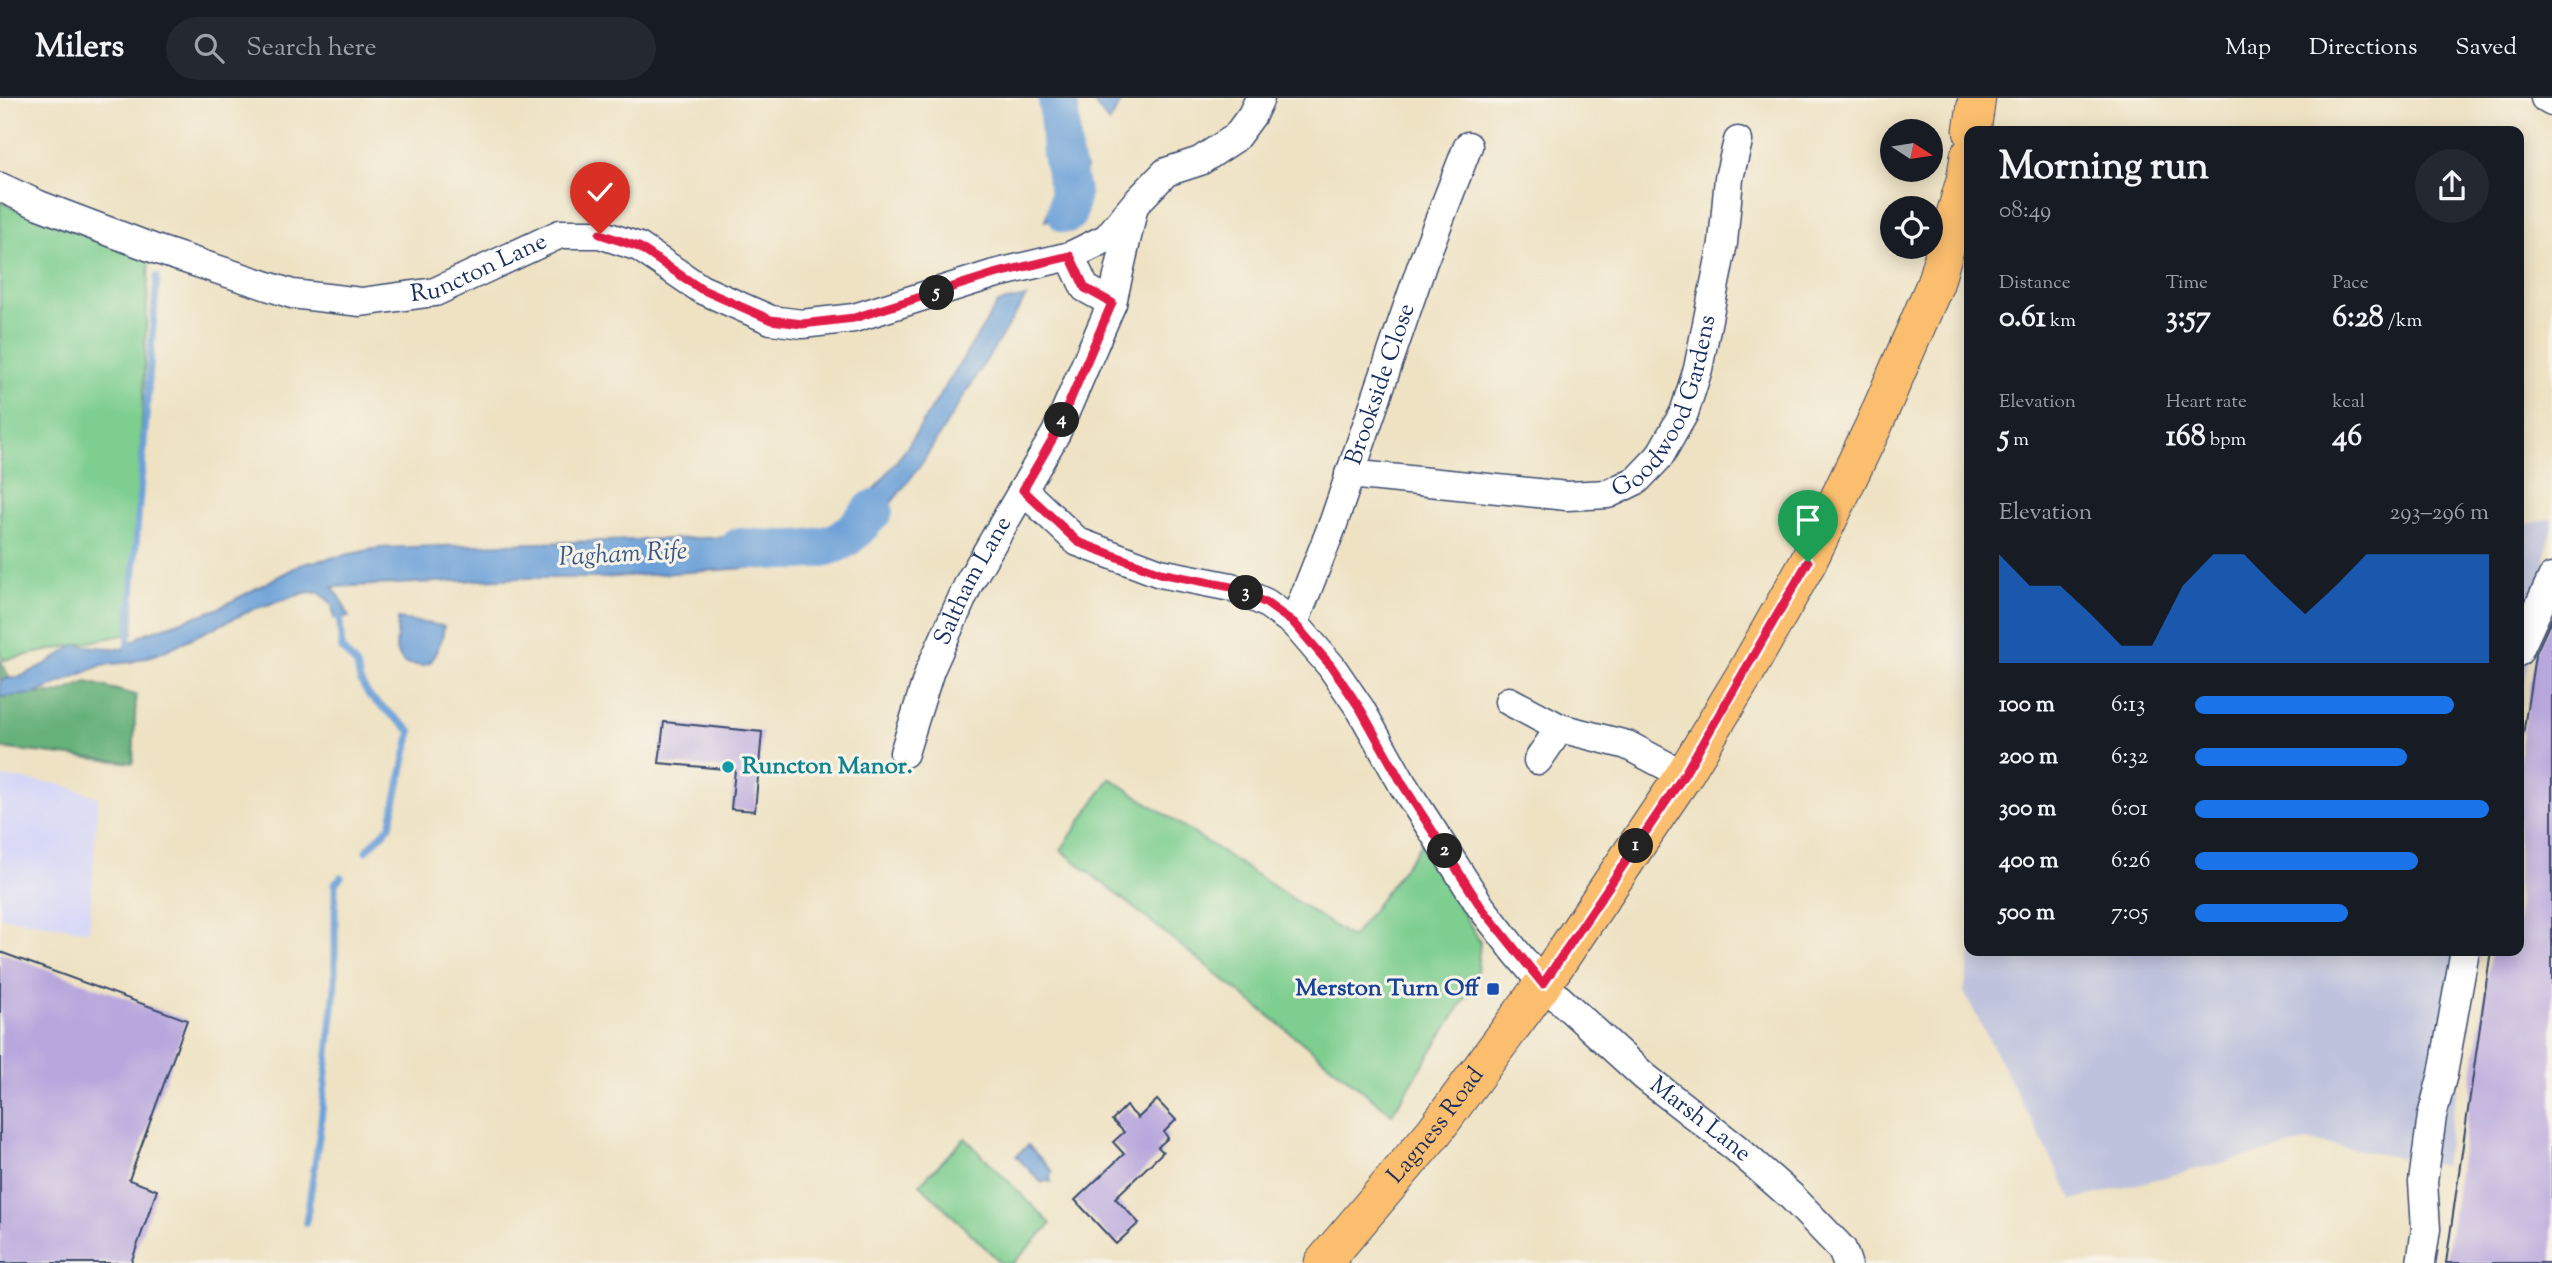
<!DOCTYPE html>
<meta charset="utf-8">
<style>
body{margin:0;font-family:"Sorts Mill Goudy",serif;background:#242831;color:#f1f3f6;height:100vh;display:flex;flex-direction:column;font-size:26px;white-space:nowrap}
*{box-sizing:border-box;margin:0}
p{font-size:23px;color:#9ea1a6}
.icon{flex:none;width:38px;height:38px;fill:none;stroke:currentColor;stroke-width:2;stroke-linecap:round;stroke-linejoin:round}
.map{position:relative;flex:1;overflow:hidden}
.drawer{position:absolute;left:1964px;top:28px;width:560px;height:830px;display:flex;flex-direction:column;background:#171b24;border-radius:14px;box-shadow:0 4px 18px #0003}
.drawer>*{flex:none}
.needle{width:46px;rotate:102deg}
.buttons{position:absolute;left:1880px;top:21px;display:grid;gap:14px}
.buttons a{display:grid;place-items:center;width:63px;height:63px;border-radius:50%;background:#171b24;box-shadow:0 4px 18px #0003;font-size:35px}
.pin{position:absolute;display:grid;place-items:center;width:60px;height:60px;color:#fff;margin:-72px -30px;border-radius:50% 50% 50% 0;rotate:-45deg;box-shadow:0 0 7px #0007}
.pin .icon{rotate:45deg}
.km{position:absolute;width:35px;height:35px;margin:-18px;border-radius:50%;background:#222;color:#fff;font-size:19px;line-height:35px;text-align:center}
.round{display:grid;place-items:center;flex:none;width:74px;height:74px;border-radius:37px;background:#242831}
.overview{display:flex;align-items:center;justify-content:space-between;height:119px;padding:0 35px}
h1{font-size:38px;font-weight:700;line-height:52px}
.stats{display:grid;grid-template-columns:repeat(3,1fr);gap:10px;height:119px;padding:7px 35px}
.stats div{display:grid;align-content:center}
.stats b{font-size:30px;font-weight:700}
.stats small{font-size:19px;font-weight:400}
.stats p{font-size:19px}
.chart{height:196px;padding:14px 35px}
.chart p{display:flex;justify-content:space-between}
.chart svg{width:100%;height:126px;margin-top:7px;fill:#1a73e8;opacity:.7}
ul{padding:0 35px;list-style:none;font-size:23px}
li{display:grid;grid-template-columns:112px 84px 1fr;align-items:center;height:52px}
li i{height:18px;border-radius:9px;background:#1a73e8}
header{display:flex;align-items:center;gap:42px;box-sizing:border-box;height:98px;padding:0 35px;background:#171b24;border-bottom:2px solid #363941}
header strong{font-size:33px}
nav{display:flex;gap:38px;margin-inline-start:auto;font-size:24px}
.search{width:490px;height:63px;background:#242831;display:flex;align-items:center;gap:18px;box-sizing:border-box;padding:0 24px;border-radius:38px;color:#9ea1a6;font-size:26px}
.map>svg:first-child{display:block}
.built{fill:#d6d7f8}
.industrial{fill:#bec2dd}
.green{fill:#7dce8f;stroke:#4c7e76;stroke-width:2}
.forest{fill:#66b17a;stroke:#40706c;stroke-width:2}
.water{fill:#6ca0d8;stroke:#44689b;stroke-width:2}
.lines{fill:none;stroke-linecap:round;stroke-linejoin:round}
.stream{stroke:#6ca0d8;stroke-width:7}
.river{stroke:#6ca0d8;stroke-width:40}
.building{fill:#b8a7dd}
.minor-casing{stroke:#3b4a6d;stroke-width:31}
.major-casing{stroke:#3b4a6d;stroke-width:39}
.minor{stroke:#fff;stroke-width:28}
.major{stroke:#fbbe6e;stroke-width:37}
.route-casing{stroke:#fff;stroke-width:14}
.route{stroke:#e11d48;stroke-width:9}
.culture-dot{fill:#0f9aa8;stroke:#f7f3e8;stroke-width:2.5}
.transit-dot{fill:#1a4fb4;stroke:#f7f3e8;stroke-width:2.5}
.labels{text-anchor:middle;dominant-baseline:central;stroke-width:6;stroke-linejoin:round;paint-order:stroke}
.street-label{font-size:24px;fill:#1b2f5e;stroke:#f7f3e8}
.culture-label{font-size:24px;font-weight:bold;fill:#0d838f;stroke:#f7f3e8;text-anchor:start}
.transit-label{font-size:24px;font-weight:bold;fill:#164399;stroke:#f7f3e8;text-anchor:end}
.water-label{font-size:26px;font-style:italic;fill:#375789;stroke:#f7f3e8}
</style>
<header>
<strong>Milers</strong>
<div class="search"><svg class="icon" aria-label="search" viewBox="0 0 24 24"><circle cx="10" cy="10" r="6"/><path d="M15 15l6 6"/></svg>Search here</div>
<nav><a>Map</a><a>Directions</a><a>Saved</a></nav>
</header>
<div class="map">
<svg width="2552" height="1165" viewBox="0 0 2552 1165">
<rect width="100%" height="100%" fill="#f7f3e8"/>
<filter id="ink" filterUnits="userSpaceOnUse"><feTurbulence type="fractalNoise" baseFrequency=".0143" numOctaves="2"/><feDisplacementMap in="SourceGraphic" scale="14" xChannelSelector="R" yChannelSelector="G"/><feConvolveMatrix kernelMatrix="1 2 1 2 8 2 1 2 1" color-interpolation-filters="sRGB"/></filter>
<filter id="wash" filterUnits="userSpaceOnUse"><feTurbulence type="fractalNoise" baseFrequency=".00686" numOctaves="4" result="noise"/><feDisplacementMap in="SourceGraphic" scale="28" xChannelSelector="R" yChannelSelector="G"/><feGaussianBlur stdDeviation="1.57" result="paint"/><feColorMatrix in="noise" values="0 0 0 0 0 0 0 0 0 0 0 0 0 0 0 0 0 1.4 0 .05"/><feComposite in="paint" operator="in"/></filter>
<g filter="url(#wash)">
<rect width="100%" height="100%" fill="#eee2c3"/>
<polygon class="built" points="0,679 61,686 98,699 89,833 0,819"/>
<g class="industrial">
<polygon points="2552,421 2552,423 2518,625 2518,428"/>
<polygon points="1971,852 2480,852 2444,1068 2309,1043 2073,1102 1964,894"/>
</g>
<g class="green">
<polygon points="0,104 149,163 133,535 3,562 0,556"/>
<polygon points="1110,680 1352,840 1422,745 1480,844 1476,883 1392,1016 1061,752"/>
<polygon points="965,1040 1051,1126 1013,1165 1001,1165 920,1086"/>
</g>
<polygon class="forest" points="0,562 18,596 59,595 87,584 136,597 133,665 0,650"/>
<g class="water">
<polygon points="1091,0 1123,0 1109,25"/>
<polygon points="1071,58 1080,59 1086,70 1082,83 1090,97 1067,115 1045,123 1059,75 1056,61"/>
<polygon points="1026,199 920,368 887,410 858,442 827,458 838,425 872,395 906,351 998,205"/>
<polygon points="797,437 791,467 602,480 520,480 332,489 340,499 349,519 334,520 332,506 320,495 308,494 254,511 160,555 131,564 102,567 34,596 0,599 0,582 20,579 48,565 75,547 122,551 144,536 217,511 302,466 379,450"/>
<polygon points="398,521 444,528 442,541 431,564 422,568 404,565 396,553"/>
<polygon points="1028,1047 1053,1074 1050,1077 1051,1084 1045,1083 1042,1085 1016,1058"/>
</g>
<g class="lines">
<g class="stream">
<polyline points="339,513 342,551 357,568 360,583 370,599 411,633 390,728 366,753"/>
<polyline points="128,549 157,179"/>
<polyline points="306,1125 320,1032 335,889 335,785 341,779"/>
</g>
<g class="river">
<polyline points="1058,0 1062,55 1070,95 1067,115"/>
<path d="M739,450C770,451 820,458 846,439C856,432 864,422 873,412"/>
</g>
</g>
<g id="blocks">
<g class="building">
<polygon points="2552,520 2552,1165 2446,1165 2491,852 2518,852 2518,670 2535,557"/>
<polygon points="664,624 762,634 755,713 731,711 735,672 659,665"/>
<polygon points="0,854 187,922 129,1082 157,1092 131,1165 0,1165"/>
<polygon points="1157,1002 1176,1022 1164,1034 1168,1040 1158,1049 1163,1054 1115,1100 1139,1125 1116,1146 1075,1102 1124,1056 1113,1044 1124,1034 1112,1022 1126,1008 1138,1020"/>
</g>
</g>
</g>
<g filter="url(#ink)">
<use href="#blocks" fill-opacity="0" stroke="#3b4a6d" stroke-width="2"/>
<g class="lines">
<g class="minor-casing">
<g id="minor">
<polyline points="2545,0 2552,4"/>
<path id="s1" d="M0,89L39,107L158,152L292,196L361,204L435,194L560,136H600L639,149L701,191L771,222L802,226L854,220L994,176L1070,158L1107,140L1135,106L1166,74L1200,63L1235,40L1252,17L1260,0"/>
<polyline points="1070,158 1085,190 1112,205"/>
<path id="s2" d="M1349,376L1567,398L1608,396L1637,382L1659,359L1684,315L1698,271L1723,145L1729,80L1738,43"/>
<path id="s3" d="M1023,392L1078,444L1160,475L1231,489L1266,505L1294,525L1331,568L1361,612L1403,687L1436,738L1481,809L1516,854L1543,886L1645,979L1736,1050L1792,1099L1842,1151L1847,1165"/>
<path id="s4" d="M1294,525L1333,426L1423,164L1468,48"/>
<polyline points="2518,554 2552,480"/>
<polyline points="1509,603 1560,630 1627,647 1684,677"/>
<path id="s5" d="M904,655L930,572L969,485L1056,335L1112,205L1133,112"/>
<polyline points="1538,662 1560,630"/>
<polyline points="2421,1165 2426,1131 2423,1084 2432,1018 2443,976 2465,852"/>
</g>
</g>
<g class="major-casing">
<g id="major">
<polyline points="1972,33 1977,0"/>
<path id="s6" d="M1323,1165L1434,1034L1543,886L1684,677L1745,576L1808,464L1874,327L1935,186L1965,82L1969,58"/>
</g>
</g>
<use href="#minor" class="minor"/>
<use href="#major" class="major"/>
</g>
</g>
<g class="lines" filter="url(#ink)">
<g class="route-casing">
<polyline id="route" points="600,136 639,149 701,191 771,222 802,226 854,220 994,176 1070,158 1085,190 1112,205 1056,335 1023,392 1078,444 1160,475 1231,489 1266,505 1294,525 1331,568 1361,612 1403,687 1481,809 1543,886 1684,677 1808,464"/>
</g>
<use href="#route" class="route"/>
</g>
<circle class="culture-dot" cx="728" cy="669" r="7"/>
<rect class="transit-dot" x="1486" y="884" width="14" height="14" rx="3.5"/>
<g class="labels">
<g class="street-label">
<text stroke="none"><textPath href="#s1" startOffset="504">Runcton Lane</textPath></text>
<text stroke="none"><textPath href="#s4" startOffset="254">Brookside Close</textPath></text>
<text stroke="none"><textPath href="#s2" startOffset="371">Goodwood Gardens</textPath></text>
<text stroke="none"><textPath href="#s5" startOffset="186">Saltham Lane</textPath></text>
<text stroke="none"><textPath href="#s3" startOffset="956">Marsh Lane</textPath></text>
<text stroke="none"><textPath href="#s6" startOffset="178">Lagness Road</textPath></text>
</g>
<g class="culture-label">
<text x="742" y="669">Runcton Manor.</text>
</g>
<g class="transit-label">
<text x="1479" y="891">Merston Turn Off</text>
</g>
<g class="water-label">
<text transform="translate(623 457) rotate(-3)">Pagham Rife</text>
</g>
</g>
</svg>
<div class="buttons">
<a><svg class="needle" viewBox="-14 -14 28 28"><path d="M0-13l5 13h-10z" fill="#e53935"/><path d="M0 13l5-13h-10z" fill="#9ea1a6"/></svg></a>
<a><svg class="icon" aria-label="locate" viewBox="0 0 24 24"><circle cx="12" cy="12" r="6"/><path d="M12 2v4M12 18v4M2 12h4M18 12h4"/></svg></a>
</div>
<div class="pin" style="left:1808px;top:464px;background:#1e9e55"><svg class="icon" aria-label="arrive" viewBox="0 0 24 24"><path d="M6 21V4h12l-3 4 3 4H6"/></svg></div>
<div class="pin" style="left:600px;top:136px;background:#d93025"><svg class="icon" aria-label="check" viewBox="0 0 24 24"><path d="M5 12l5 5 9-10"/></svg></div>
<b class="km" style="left:1636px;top:748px">1</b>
<b class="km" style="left:1445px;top:753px">2</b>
<b class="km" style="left:1246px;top:495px">3</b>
<b class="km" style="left:1062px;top:322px">4</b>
<b class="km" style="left:937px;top:195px">5</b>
<section class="drawer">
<div class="overview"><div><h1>Morning run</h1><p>08:49</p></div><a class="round"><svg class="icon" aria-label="share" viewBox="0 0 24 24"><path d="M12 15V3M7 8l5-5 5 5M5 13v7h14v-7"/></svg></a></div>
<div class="stats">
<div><p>Distance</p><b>0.61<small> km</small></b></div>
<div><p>Time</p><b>3:57</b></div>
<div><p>Pace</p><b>6:28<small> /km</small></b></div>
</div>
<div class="stats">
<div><p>Elevation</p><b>5<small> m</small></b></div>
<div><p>Heart rate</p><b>168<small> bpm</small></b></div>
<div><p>kcal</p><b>46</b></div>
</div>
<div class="chart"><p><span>Elevation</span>293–296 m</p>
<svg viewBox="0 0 160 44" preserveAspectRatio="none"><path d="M0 44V6L10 17L20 17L30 27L40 38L50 38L60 17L70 6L80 6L90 17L100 27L110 17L120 6L130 6L140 6L150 6L160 6V44z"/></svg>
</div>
<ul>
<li><b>100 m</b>6:13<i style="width:88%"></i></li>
<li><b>200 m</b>6:32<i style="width:72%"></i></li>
<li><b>300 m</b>6:01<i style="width:100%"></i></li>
<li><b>400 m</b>6:26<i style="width:76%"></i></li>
<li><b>500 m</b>7:05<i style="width:52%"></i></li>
</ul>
</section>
</div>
